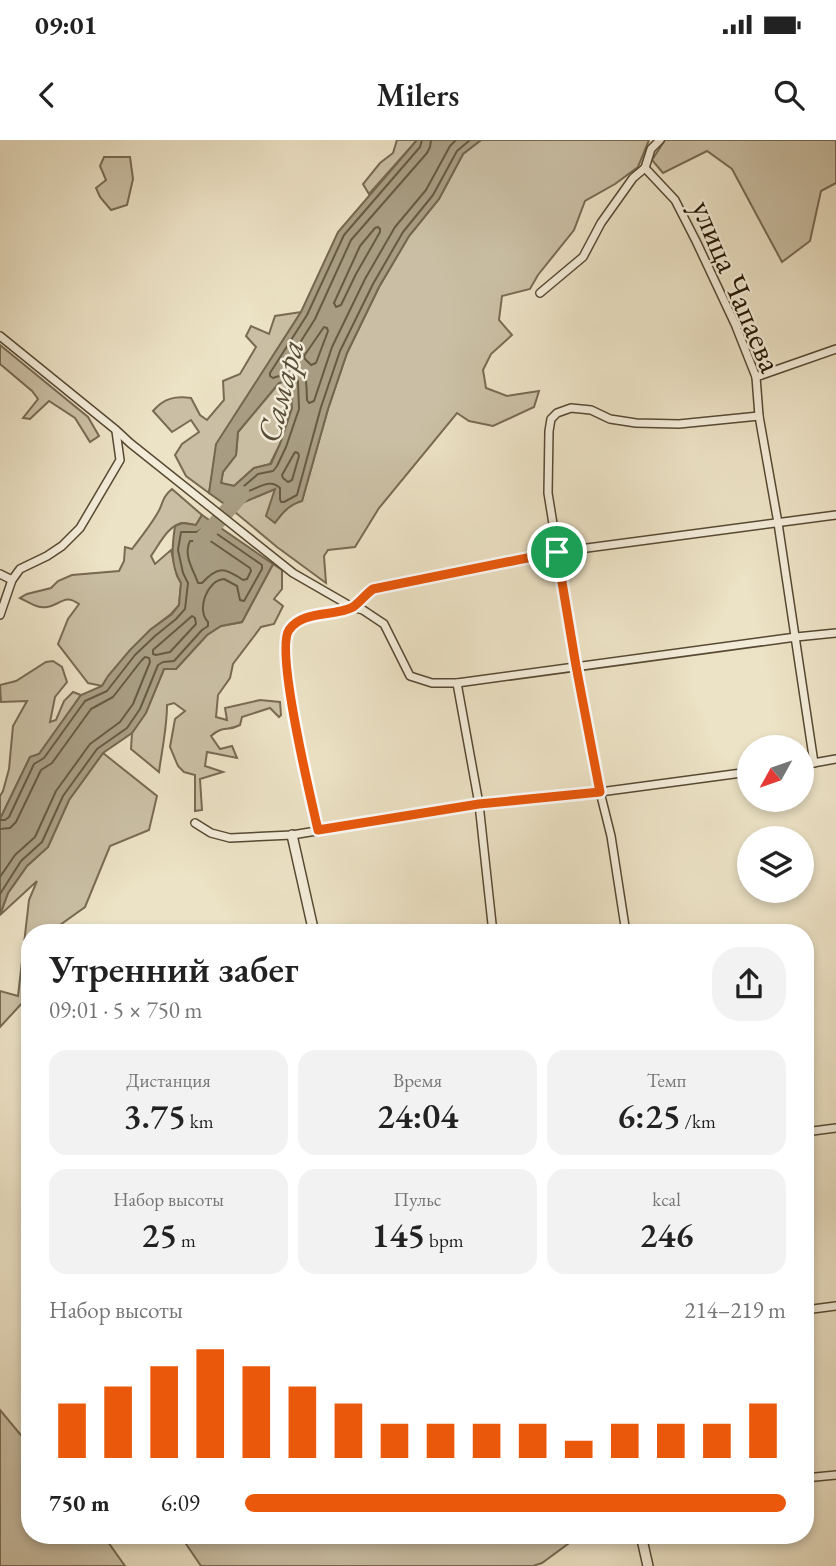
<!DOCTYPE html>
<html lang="ru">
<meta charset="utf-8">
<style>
body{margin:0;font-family:"EB Garamond",serif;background:#f2f2f2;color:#222;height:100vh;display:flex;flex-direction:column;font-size:26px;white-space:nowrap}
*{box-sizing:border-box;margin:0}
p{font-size:23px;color:#767676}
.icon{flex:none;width:38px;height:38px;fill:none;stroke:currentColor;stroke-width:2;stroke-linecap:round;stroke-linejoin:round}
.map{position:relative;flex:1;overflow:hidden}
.panel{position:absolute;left:21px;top:784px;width:793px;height:620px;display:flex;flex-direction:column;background:#fff;border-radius:28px;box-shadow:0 4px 10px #0003}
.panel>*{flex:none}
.needle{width:46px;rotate:230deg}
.fabs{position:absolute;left:737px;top:595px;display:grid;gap:14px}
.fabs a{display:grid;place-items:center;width:77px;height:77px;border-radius:50%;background:#fff;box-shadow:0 4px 10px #0003;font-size:35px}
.pin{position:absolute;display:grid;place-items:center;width:60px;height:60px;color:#fff;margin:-30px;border:4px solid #fff;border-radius:50%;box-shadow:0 2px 7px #0007}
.round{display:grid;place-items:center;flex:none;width:74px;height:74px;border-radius:28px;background:#f2f2f2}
.overview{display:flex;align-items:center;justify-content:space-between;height:119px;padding:0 28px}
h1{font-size:38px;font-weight:600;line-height:52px}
.stats{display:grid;grid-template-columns:repeat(3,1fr);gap:10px;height:119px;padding:7px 28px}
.stats div{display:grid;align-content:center;border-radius:18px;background:#f2f2f2;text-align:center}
.stats b{font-size:35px;font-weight:600}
.stats small{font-size:19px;font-weight:400}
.stats p{font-size:19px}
.chart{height:196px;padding:14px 28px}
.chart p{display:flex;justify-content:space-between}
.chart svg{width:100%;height:126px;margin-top:7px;stroke:#ea580c;stroke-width:6}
ul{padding:0 28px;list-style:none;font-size:23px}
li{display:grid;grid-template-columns:112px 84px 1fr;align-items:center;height:52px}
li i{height:18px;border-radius:9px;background:#ea580c}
.status{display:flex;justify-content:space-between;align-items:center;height:49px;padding:0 35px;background:#fff;direction:ltr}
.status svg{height:19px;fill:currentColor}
header{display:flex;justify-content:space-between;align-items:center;height:91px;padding:0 28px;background:#fff;font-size:32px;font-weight:600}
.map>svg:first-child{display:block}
.green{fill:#cabfa4;stroke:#786a53;stroke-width:2}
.water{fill:#a89d83;stroke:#74674f;stroke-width:2;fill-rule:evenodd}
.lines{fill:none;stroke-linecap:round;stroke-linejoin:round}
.shore{stroke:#665a42;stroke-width:2}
.river{stroke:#a89d83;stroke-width:16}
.minor-casing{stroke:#574933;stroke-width:10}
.tertiary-casing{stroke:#574933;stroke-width:12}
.minor{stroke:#f3ecd9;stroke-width:7}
.tertiary{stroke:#f3ecd9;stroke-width:9}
.route-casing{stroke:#fff;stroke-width:14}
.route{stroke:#ea580c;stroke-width:9}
.labels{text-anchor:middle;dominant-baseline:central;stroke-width:5;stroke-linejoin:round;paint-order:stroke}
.street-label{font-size:32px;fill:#251602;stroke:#f3ecd9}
.water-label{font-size:33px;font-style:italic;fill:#594c36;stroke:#f3ecd9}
</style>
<div class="status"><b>09:01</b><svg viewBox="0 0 49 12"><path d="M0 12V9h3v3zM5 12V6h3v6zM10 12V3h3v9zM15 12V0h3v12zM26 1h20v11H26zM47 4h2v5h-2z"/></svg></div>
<header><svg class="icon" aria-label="back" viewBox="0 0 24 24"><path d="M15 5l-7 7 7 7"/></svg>Milers<svg class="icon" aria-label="search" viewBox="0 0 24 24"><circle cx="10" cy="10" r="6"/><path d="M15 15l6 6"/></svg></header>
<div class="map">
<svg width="836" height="1426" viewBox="0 0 836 1426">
<rect width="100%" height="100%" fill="#ece2c5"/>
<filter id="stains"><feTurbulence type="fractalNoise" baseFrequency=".00286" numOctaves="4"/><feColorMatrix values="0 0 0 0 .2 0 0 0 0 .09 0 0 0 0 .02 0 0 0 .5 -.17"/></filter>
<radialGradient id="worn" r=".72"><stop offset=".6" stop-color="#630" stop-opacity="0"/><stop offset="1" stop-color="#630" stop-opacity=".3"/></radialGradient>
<g class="green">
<polygon points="397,0 417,0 369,54 363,44 380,23 393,13"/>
<polygon points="481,0 649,0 638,27 615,44 585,61 574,90 538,135 530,149 502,156 499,180 512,195 491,214 483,230 486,248 507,256 539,251 534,267 493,286 469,281 457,273 379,368 355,407 328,410 324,416 326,443 277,407 230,368 275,349 285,370 294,363 302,361 328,269 347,213 379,147 409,96 439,59 463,14"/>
<polygon points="665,0 836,0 836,43 821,51 810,101 782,122 732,29 707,11 663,33 652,20"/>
<polygon points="104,17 130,17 133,39 127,65 111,70 100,57 96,48 106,40 100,26"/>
<path d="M301,172L217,304L209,353L186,336L175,315L182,304L199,292L191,280L172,292L153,271C164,258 175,256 191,258L200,275L207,280L224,260L223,241L240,234L256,207L246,196L251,186L269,194L275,176Z"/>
<polygon points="0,205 88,277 99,296 90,302 75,278 49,261 30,279 23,278 38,259 32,251 0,224"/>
<polygon points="290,240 292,268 280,304 270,324 254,328 234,346 221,343 223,332 236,315 238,292 279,243"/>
<path d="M172,349L202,375L196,385C192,385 188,383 184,383C169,383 159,405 151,416L155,424L171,410L177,436L181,443L179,465L171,474L150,490L109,535L102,546L88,543L58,504L68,479L79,464C64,453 61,465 47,467C38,469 28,462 20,458L27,454L51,448L58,441L72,435L119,431L124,421L125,407L132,409C141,397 150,386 157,374C164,363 161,358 172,349Z"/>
<path d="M273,424L282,430V449L274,459L283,466L274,484L261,487L233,524L230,538L218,555L216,577L227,580L225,568L260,560L280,562L281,575L279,577L270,568L242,577L240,585C227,592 223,585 211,596L220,609L232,606L237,618L207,612L205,626L223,632L200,639L202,670L195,671V635L184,632L178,626L170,607L175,579L185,571L174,563L167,565C167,588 162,609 159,632L131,609L132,593L146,572L164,529H176L207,495L221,486L242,482Z"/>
<polygon points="53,521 62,527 67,542 55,557 50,582 56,580 64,561 73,552 81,555 39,614 30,617 0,679 0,656 3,651 9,629 13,586 27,561 1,562 0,545 16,541 46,522"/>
<polygon points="103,613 157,656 149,690 110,706 85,767 60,785 53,793 30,793 30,837 24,861 0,887 0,851 18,856 29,760 37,741 0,775 8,753 27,726 48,707 69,660"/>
<polygon points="0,1270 30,1306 30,1395 103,1395 125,1426 0,1426"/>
<polygon points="180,1395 580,1395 542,1423 533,1426 201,1426"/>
</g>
<g class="water">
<path d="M417,0H481L463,14L439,59L409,96L379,147L347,213L328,269L302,361C289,365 283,372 275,383L266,376L275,349L230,368L209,353L216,304L301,172L338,92ZM290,240L292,268L280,304L271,324L254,328L234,346L221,343L223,332L236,315L238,292L279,243Z"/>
<path d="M202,375L273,424L242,482L221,486L207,495L176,529H164L146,573L132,593L103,613L69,660L48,707L27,726L8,753L0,775V679L30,617L39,614L81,555L102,546L108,536L130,510L150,490L172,474L179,465L181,443C170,425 172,406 175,386L182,383L196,385Z"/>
</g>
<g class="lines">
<g class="shore">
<path d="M422,0L420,7L344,95L307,175L270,233V236L273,238L288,233L295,236L298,241L299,269L286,307L277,326L273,331L258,334L243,347V350L245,352C256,350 270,337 280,348V359L281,362H284L297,355L321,267L340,211L373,144L403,92L433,55L457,11L470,0"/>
<path d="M431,0L430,7L427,13L351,100L315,179L289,220L290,224C309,231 306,242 307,260L309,263L314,261L332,207L365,139L395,87L426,50L450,6L456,0"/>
<polygon points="378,87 380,89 380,92 356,134 341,165 336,167 334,163 360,106 375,88"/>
<polygon points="324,187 327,188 328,191 316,223 311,225 305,219 304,216"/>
<polygon points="295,312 298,313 299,316 292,340 288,342 283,338 282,335"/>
<path d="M206,398L250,428L251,431L247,439L243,440C224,427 218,426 202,443H198C193,429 183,415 190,401H198Z"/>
<polygon points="192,476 195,478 196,484 170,512 156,515 153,514 153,510"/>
<path d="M0,680H5L9,677L34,624L44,618L85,561L107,551L135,515L155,496L176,479L185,469L188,443L183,433L178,410L181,392H197L204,387H207L262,425V429L244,461L240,460L237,446L224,439C207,440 196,470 208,482V486L202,490L174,521L163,522L158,525L140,569L127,588L97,609L63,656L42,702L21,721L0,754"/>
<polyline points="0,689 10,688 16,682 41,630 52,623 91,569 113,557 141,521 145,517 149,518 150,522 133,564 120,582 90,604 56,651 35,697 15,715 0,737"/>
</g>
<polyline class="river" points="201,400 242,354"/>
<g class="minor-casing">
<g id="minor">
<polyline points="645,28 675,60 696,101 735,184 756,237 759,276 778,383 814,623"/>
<polyline points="645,28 651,9 660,0"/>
<polyline points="540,153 583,117 601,83 633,38 645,28"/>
<polyline points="0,196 116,290 130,303 293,433 352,467 363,470 384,484 410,536 432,543 457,543 796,497 836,493"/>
<polyline points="756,237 836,209"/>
<polyline points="0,434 12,440"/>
<polyline points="0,475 12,440 20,429 47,416 62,406 80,388 120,320 116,291"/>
<polyline points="457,543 479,664 493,793"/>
<polyline points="802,625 836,619"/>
<polyline points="195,683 211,693 230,698 292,695 479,664 600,652 749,632"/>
<path d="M318,690C311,659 275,510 289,490C302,470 335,477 353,467C360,462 366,454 373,449L557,412L836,375"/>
<polyline points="626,793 611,696 600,652 576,526 548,353 549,291 551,279 557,273 571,268 591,270 610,279 636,283 679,284 759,276"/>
<polyline points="805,992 836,988"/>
<polyline points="805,1170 836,1166"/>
<polyline points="805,1338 836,1335"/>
</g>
</g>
<g class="tertiary-casing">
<g id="tertiary">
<polyline points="292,695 314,793"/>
<polyline points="641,1395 648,1426"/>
</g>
</g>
<use href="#minor" class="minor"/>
<use href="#tertiary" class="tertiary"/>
</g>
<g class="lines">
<g class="route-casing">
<path id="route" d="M557,412L576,526L600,652L479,664L318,690C311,659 275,510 289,490C302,470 334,477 353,467C360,462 366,454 373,449Z"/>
</g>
<use href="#route" class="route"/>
</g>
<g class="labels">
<g class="street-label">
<text transform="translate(737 146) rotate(67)">улица Чапаева</text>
</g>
<g class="water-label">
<text transform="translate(280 251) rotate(-76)">Самара</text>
</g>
</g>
<rect width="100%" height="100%" filter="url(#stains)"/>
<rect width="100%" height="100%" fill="url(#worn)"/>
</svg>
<div class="fabs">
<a><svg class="needle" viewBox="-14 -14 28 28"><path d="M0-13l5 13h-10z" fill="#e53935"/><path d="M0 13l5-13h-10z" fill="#767676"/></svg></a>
<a><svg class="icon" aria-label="layers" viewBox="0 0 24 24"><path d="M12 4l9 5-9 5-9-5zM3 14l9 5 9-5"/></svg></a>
</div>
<div class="pin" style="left:557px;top:412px;background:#1e9e55"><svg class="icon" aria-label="arrive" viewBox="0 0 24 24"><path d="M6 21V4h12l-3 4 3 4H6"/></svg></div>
<section class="panel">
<div class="overview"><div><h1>Утренний забег</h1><p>09:01 · 5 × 750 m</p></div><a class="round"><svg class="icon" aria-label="share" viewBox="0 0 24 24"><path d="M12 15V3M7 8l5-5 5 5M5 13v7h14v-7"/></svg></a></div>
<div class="stats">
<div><p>Дистанция</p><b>3.75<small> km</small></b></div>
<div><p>Время</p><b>24:04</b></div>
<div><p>Темп</p><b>6:25<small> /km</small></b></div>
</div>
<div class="stats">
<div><p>Набор высоты</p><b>25<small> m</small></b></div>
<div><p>Пульс</p><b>145<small> bpm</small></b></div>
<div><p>kcal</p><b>246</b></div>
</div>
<div class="chart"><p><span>Набор высоты</span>214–219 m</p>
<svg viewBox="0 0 160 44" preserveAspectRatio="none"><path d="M5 44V25M15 44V19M25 44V12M35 44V6M45 44V12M55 44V19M65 44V25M75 44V32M85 44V32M95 44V32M105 44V32M115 44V38M125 44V32M135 44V32M145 44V32M155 44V25"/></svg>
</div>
<ul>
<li><b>750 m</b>6:09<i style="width:100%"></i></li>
</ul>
</section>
</div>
